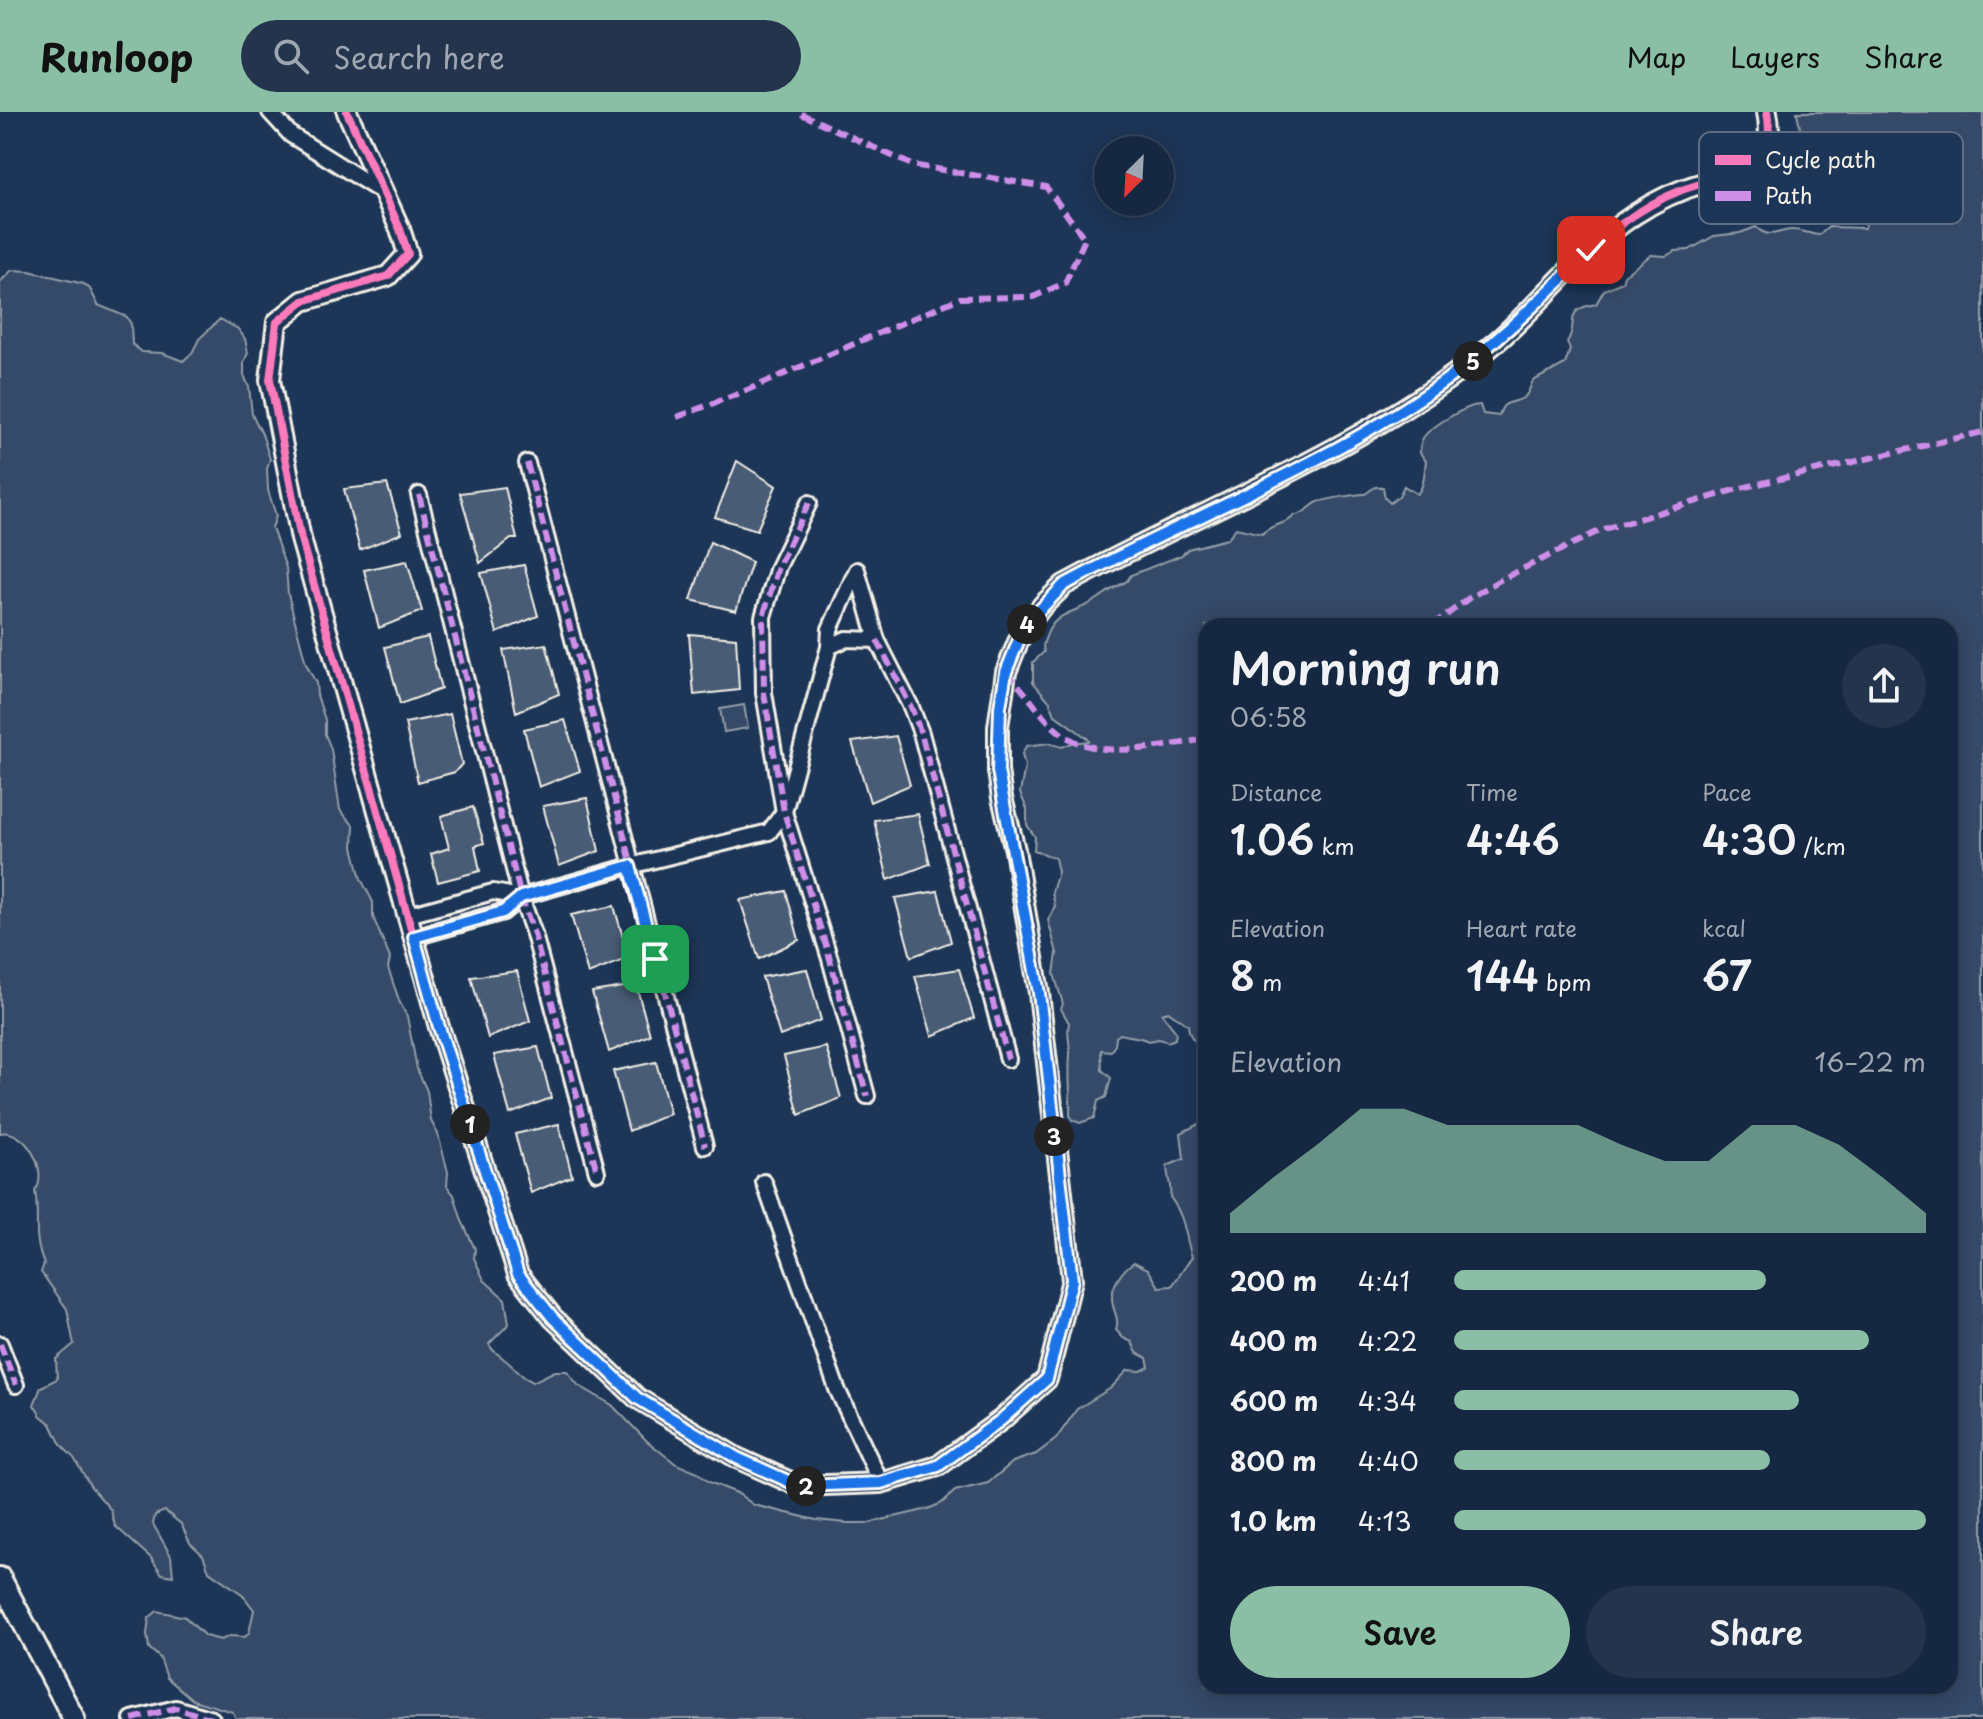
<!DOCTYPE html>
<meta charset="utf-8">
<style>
body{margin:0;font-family:"Playpen Sans",sans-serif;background:#23344c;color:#f1f3f6;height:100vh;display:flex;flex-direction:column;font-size:30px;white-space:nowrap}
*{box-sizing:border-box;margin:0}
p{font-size:26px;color:#9ea6b1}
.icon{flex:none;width:44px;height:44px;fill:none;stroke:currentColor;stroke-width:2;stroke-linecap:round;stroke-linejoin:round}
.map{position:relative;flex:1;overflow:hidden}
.side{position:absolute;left:1198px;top:506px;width:760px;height:1076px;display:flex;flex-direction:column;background:#162841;border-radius:24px;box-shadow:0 4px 20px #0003,0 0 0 2px #35445a}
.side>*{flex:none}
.needle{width:52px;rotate:204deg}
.buttons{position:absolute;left:1094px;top:24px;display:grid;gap:16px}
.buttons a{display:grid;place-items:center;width:80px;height:80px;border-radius:50%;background:#162841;box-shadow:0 4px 20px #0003,0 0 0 2px #35445a;font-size:40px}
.pin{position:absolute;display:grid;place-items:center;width:68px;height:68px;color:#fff;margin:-34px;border-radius:16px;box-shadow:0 4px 12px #0006}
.km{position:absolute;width:40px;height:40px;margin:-20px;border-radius:50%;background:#222;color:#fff;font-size:22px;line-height:40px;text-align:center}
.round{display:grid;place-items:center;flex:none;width:84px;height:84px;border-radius:42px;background:#23344c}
.headline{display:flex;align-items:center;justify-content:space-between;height:136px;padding:0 32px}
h1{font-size:44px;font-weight:600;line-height:60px}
.figures{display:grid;grid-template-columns:repeat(3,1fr);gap:12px;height:136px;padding:8px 32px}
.figures div{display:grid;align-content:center}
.figures b{font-size:40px;font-weight:600}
.figures small{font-size:22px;font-weight:400}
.figures p{font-size:22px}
.chart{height:224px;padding:16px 32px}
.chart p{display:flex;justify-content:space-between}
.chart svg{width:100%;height:144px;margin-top:8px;fill:#8abfa5;opacity:.7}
.action{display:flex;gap:16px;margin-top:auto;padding:16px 32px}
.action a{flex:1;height:92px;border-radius:48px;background:#8abfa5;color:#111;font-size:32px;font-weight:600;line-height:92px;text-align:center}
.action a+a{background:#23344c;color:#f1f3f6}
ul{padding:0 32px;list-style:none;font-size:26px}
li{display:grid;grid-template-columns:128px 96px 1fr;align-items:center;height:60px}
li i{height:20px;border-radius:10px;background:#8abfa5}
header{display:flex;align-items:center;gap:48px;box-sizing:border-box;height:112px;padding:0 40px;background:#8abfa5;color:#111}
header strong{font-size:38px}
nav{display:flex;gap:44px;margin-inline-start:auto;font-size:28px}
.search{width:560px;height:72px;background:#23344c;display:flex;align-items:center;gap:20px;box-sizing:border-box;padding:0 28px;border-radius:44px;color:#9ea6b1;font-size:30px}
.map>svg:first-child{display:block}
.green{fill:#354a67;stroke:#949ea8;stroke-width:2}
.building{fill:#485b74;stroke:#f4f1e8;stroke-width:2}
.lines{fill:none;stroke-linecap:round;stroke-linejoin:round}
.minor-casing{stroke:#f4f1e8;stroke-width:20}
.tertiary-casing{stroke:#f4f1e8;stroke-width:24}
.secondary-casing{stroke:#f4f1e8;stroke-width:26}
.minor{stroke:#1d3557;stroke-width:14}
.tertiary{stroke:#1d3557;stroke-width:18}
.secondary{stroke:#1d3557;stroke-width:20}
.quiet{stroke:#ce8fe9;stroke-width:6;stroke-dasharray:12 6;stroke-linecap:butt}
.cycleway-casing{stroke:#1d3557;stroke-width:13}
.cycleway{stroke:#fd7abc;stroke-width:8}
.route-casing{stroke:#fff;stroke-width:16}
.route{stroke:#1a73e8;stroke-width:10}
.key{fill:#1d3557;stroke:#5e6d82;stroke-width:2}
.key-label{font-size:22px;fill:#f4f1e8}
</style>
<header>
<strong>Runloop</strong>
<div class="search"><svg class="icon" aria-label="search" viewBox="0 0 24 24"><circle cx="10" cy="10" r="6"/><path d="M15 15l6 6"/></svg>Search here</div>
<nav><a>Map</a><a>Layers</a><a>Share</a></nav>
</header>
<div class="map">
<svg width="1983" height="1607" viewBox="0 0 1983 1607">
<rect width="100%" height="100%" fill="#1d3557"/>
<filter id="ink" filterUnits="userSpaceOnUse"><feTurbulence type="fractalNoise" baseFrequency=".0125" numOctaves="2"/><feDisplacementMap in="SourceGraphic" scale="16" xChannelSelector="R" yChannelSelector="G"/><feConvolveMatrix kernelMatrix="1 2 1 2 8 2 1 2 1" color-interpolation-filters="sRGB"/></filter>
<g filter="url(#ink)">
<g class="green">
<path d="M1797,0H1983V1607H236L233,1600L193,1588L167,1566L160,1546L149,1536L147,1522L149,1506L157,1499L185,1505L205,1524L221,1528L230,1524L245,1525L249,1521L254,1498L242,1482L209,1459L203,1443L190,1431L181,1412L165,1399L155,1403L153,1412L171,1444L173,1464L162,1462L151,1446L115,1414L111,1398L91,1375L74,1346L61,1333L51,1312L41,1304L34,1293L41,1275L57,1267L56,1247L74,1232L73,1228L67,1197L41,1160L44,1152C32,1125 40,1106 35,1079C50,1060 25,1015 0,1021V170L12,158L29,159L84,172L90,177L98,193L127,205L131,212L132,232L142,240L162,241L183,249L192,241L199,227L220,207L238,217L245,227L248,241L244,250V263L249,275L252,302L262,322L270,347L267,357L268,378L276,404L272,416L286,456L288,482L306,552L316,571L317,583L325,608V622L331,637L340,698L354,714L353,735L361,767L373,790V805L390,846L388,856L400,891L407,904L417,957L427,979L431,1009L438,1022L448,1060L447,1074L454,1083L462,1109L475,1137L474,1146L484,1168L505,1187L509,1212L489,1232C493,1241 498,1241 504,1247C516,1256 518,1263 533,1270L555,1259H567L578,1273L612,1293L647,1329L676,1352L698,1361L709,1370L737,1381L754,1393L816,1408L847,1411H869L928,1397L942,1391L955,1379L988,1371L1013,1350L1036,1342L1056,1327L1077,1297L1111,1276L1128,1258L1141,1259L1149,1255L1147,1246L1137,1241L1132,1230L1123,1226L1116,1218C1120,1205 1112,1198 1112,1187C1112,1172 1123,1157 1134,1150L1148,1157L1159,1175L1172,1174L1192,1145C1184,1121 1186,1106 1170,1085C1172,1073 1167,1065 1167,1054L1184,1047L1181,1021L1206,1008V1574H1950V514H1206V935C1195,931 1189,926 1188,913L1168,899L1162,902L1176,920L1175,927L1168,930L1159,927L1148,929C1139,924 1130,925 1120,922L1116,925L1115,933L1111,939L1101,938L1102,958L1111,966L1106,985L1098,989L1094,1006L1080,1011L1072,1008L1070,1003C1071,983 1068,962 1070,944C1071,933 1066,923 1069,911L1061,897L1063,892L1054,862L1057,841L1048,808L1055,794L1052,780L1058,760L1055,746L1034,738L1035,725L1027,713V697L1020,681L1025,654L1022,642L1026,634L1049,631L1062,635L1072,631L1089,629L1087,626L1055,603L1050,590L1033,570V550L1044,540C1042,532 1044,530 1047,522C1056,499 1077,501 1096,488C1107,480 1115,475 1127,469L1131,463L1182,443L1188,437L1227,427L1236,416L1262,422C1272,411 1286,414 1295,403C1306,402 1309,394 1318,390C1324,388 1360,381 1365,382L1375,375H1383L1385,386L1390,391L1399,384L1404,374L1417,382C1425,374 1424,360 1426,349L1420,341C1420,339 1421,330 1422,328C1427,316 1467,293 1480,293L1483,302L1499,304C1503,287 1511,293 1523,286C1530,282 1529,275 1533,269L1565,252L1570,238L1567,230C1580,211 1561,198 1596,192L1604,178L1622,170L1624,163L1651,143L1666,144L1675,139L1689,138L1714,124L1740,121L1756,115C1770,129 1780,117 1793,118C1801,118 1810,122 1819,123L1829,115L1864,116L1868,108C1865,104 1864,100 1861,96C1847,79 1820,95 1824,60L1812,51V34L1801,22Z"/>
<polygon points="744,593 748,616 724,620 720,597"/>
</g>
<g class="building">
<polygon points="737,349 776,374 757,418 715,405"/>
<polygon points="387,372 402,421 360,438 344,377"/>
<polygon points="505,375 517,427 511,427 480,451 460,381"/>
<polygon points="710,430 752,450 736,499 691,488"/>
<polygon points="407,449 422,499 379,516 364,458"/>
<polygon points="524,453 538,504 497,521 481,461"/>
<polygon points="689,522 736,526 739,578 694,583"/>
<polygon points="428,525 441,577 400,592 385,535"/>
<polygon points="546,532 559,582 516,600 503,538"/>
<polygon points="450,602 462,652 455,660 418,670 405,611"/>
<polygon points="565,608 580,659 539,675 524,617"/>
<polygon points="896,624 910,673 870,690 852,630"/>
<polygon points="587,686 599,739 559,754 543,694"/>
<polygon points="473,695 484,731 475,734 480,759 438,770 431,742 449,736 441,704"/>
<polygon points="918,702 930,752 888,768 874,708"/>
<polygon points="786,779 799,828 759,847 740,788"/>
<polygon points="938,779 951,830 911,845 895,786"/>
<polygon points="614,794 629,846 588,862 571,803"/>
<polygon points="807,857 821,908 780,924 762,865"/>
<polygon points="959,857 974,906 932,924 915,864"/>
<polygon points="517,859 530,909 488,926 471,865"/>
<polygon points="636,873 650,923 609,940 592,880"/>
<polygon points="538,935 551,986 510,1002 494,943"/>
<polygon points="826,935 841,986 799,1003 784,944"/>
<polygon points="656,950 670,1002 629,1019 613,959"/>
<polygon points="559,1012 572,1064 531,1081 515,1022"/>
</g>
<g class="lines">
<g class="minor-casing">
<g id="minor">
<polyline points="270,0 291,23 382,80"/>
<polyline points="527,351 705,1034"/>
<polyline points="419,383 521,785 534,822 597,1060"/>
<polyline points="809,391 778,455 763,505 764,581 784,700 830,847 867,984"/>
<polyline points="829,535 846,527 877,528"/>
<polyline points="408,803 493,780 521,785"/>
<polyline points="414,825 503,800 521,785 630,754 769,720 784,700 829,535 830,517 857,458 877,528 911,595 921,621 1008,947"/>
<polyline points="764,1070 837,1277 881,1371"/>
<polyline points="0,1232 16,1273"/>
<polyline points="132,1607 176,1596 212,1607"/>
</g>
</g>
<g class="tertiary-casing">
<path id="tertiary" d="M347,0L400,117L408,142L388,164L303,189L277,210L270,268L301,427L439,915L518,1162L553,1206L637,1286L737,1346L799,1374L881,1371L938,1354L1001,1308L1047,1267L1072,1168L1039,881L1015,738L1002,686L998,659V615L1006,560L1022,520L1043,493L1064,473C1185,407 1313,357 1428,281C1453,264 1478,246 1501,226C1545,186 1584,136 1634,103C1654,90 1678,78 1700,72C1741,59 1778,55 1767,0"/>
</g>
<g class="secondary-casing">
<polyline id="secondary" points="0,1466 74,1607"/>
</g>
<use href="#minor" class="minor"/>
<use href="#tertiary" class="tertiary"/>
<use href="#secondary" class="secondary"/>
<g class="quiet">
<polyline points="677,305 738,282 960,186 1033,185 1065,171 1085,127 1046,75 912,53 797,0"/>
<polyline points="527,351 705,1034"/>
<polyline points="419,383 521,785 534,822 597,1060"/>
<polyline points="809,391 778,455 763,505 764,581 784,700 830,847 867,984"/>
<polyline points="1432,514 1469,486 1500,468 1601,418 1741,376 1983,320"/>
<polyline points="877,528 911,595 921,621 1008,947"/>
<path d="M1006,560C1024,577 1037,599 1055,616C1092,652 1162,634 1206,627"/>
<polyline points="0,1232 16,1273"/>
<polyline points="132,1607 176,1596 212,1607"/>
</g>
<g class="cycleway-casing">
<path id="cycleway" d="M347,0L400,117L408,142L388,164L303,189L277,210L270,268L301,427L439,915L518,1162L553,1206L637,1286L737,1346L799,1374L881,1371L938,1354L1001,1308L1047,1267L1072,1168L1039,881L1015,738L1002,686L998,659V615L1006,560L1022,520L1043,493L1064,473C1185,407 1313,357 1428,281C1453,264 1478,246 1501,226C1545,186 1584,136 1634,103C1654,90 1678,78 1700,72C1741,59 1778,55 1767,0"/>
</g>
<use href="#cycleway" class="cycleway"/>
</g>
</g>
<g class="lines" filter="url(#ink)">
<g class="route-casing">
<path id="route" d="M655,847L630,754L521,785L503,800L414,825L439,915L518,1162L553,1206L637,1286L737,1346L799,1374L881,1371L938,1354L1001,1308L1047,1267L1072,1168L1039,881L998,659L1000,595L1006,560L1022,520L1032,506L1064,473C1185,407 1316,358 1431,279C1490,238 1540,188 1591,138"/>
</g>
<use href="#route" class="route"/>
</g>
<rect x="1699" y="20" width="264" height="92" rx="12" class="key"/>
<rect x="1715" y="43" width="36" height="10" fill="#fd7abc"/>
<rect x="1715" y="79" width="36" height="10" fill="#ce8fe9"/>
<g class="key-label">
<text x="1765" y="56">Cycle path</text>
<text x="1765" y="92">Path</text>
</g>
</svg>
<div class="buttons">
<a><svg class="needle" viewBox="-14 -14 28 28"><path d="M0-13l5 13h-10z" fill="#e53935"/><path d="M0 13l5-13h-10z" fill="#9ea6b1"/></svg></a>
</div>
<div class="pin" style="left:655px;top:847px;background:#1e9e55"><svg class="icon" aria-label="arrive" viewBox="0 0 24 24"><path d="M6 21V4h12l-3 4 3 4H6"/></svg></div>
<div class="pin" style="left:1591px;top:138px;background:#d93025"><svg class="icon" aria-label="check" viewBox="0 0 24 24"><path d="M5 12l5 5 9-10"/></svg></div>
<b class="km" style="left:470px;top:1012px">1</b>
<b class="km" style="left:806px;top:1374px">2</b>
<b class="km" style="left:1054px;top:1024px">3</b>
<b class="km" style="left:1027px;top:512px">4</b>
<b class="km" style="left:1473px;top:249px">5</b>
<section class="side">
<div class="headline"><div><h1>Morning run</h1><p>06:58</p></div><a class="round"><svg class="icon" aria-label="share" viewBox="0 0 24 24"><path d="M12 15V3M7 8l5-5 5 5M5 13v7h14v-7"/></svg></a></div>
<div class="figures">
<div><p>Distance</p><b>1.06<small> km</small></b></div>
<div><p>Time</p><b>4:46</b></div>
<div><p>Pace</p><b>4:30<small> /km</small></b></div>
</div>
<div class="figures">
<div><p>Elevation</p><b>8<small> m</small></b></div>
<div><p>Heart rate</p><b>144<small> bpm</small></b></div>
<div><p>kcal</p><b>67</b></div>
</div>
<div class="chart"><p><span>Elevation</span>16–22 m</p>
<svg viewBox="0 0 160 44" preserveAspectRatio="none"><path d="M0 44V38L10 27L20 17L30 6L40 6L50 11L60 11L70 11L80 11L90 17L100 22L110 22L120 11L130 11L140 17L150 27L160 38V44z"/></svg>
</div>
<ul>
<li><b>200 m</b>4:41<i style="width:66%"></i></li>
<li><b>400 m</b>4:22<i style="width:88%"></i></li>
<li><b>600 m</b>4:34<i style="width:73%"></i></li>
<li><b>800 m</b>4:40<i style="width:67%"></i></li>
<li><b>1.0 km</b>4:13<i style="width:100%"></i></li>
</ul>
<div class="action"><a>Save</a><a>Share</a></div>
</section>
</div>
